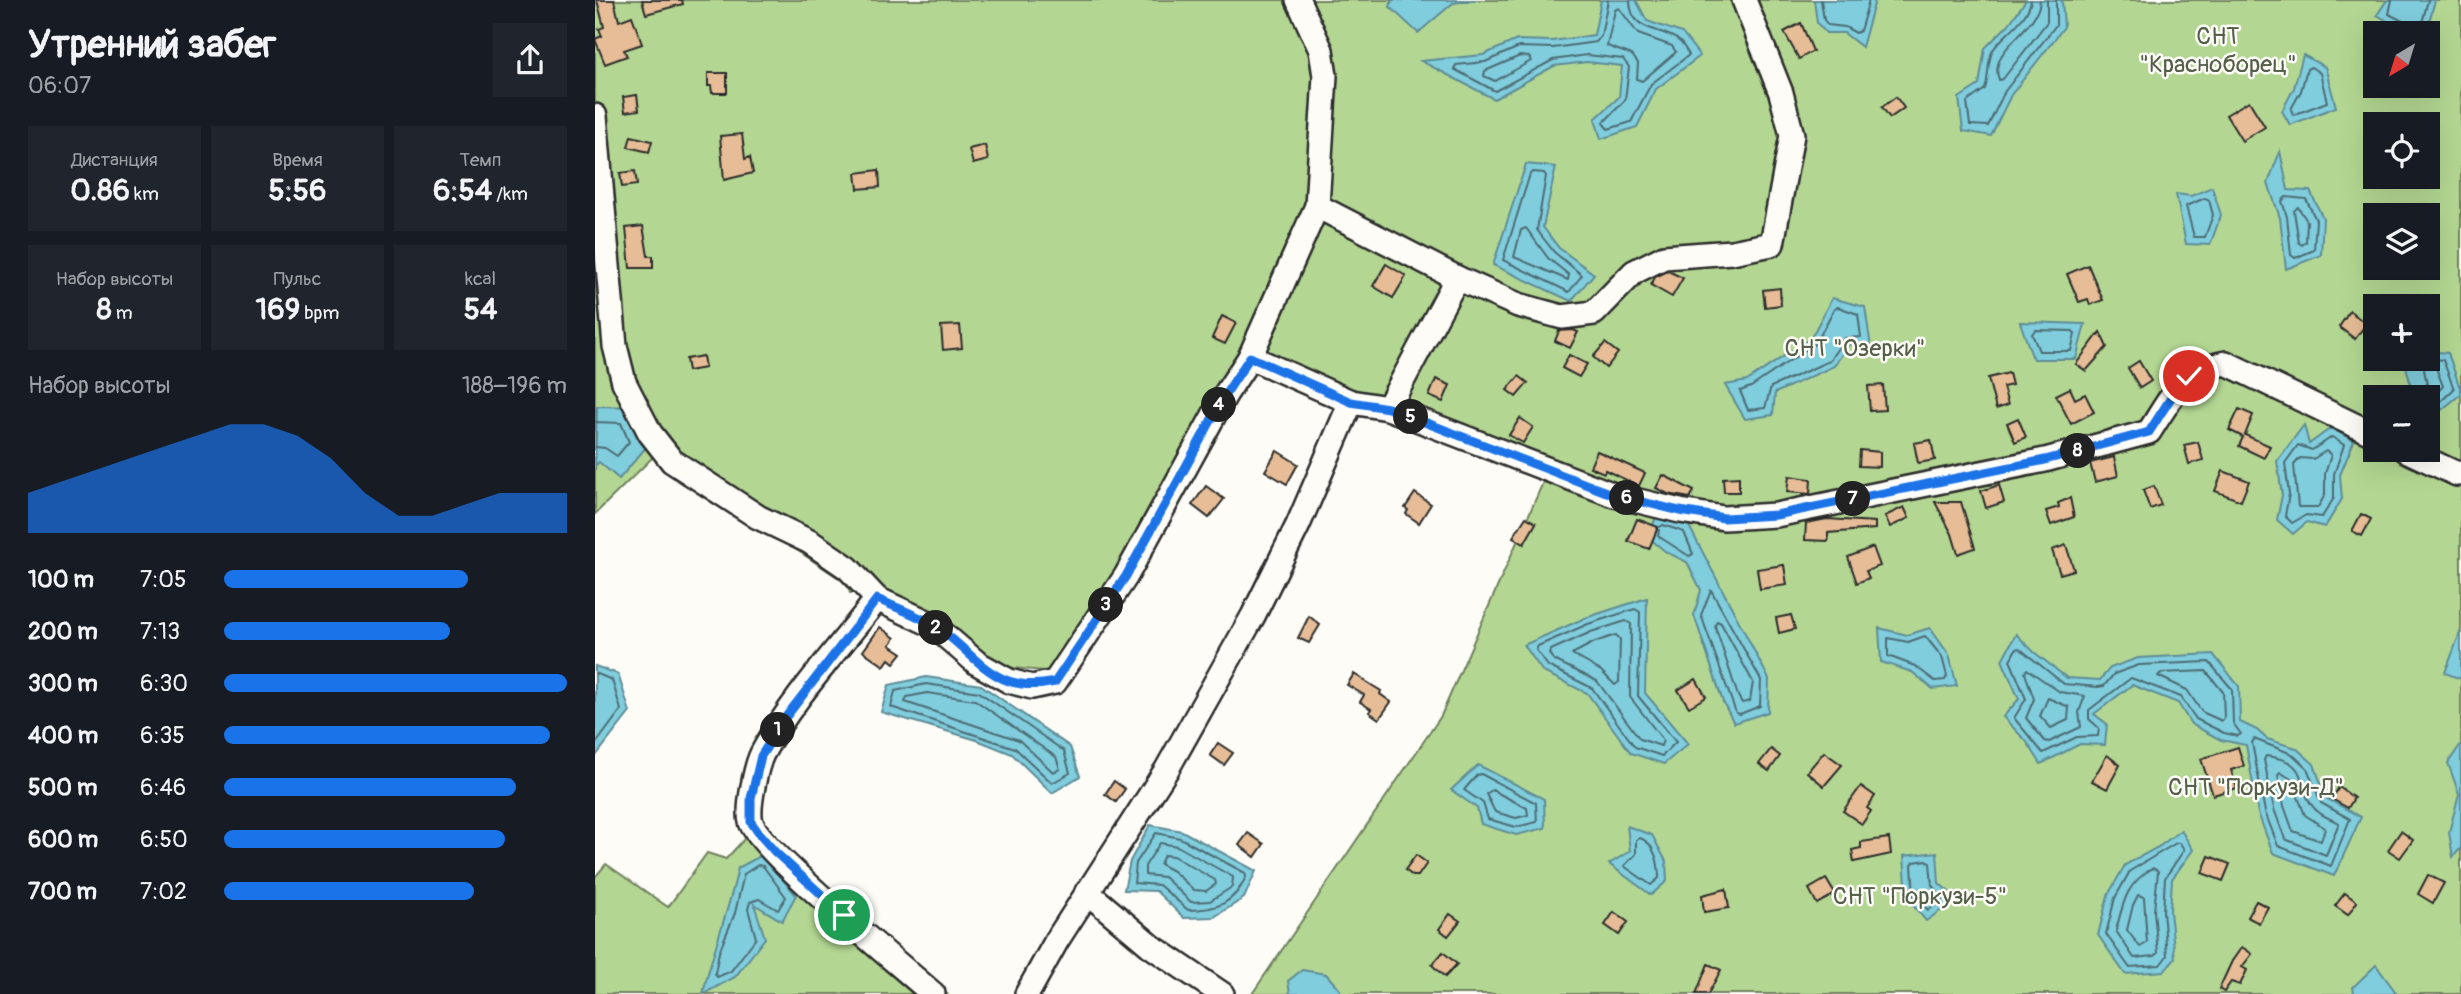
<!DOCTYPE html>
<html lang="ru">
<meta charset="utf-8">
<style>
body{margin:0;font-family:Pangolin,sans-serif;background:#20242c;color:#f1f3f6;height:100vh;display:flex;flex-direction:column;font-size:26px;white-space:nowrap}
*{box-sizing:border-box;margin:0}
p{font-size:23px;color:#9ea1a6}
.icon{flex:none;width:38px;height:38px;fill:none;stroke:currentColor;stroke-width:2;stroke-linecap:round;stroke-linejoin:round}
.map{position:relative;flex:1;overflow:hidden}
.details{display:flex;flex-direction:column;background:#171b24;width:595px}
.details>*{flex:none}
.needle{width:46px;rotate:218deg}
.tools{position:absolute;left:1768px;top:21px;display:grid;gap:14px}
.tools a{display:grid;place-items:center;width:77px;height:77px;border-radius:0px;background:#171b24;box-shadow:0 7px 28px #0002;font-size:35px}
.pin{position:absolute;display:grid;place-items:center;width:60px;height:60px;color:#fff;margin:-30px;border:4px solid #fff;border-radius:50%;box-shadow:0 2px 7px #0007}
.km{position:absolute;width:35px;height:35px;margin:-18px;border-radius:50%;background:#222;color:#fff;font-size:19px;line-height:35px;text-align:center}
.round{display:grid;place-items:center;flex:none;width:74px;height:74px;border-radius:0px;background:#20242c}
.head{display:flex;align-items:center;justify-content:space-between;height:119px;padding:0 28px}
h1{font-size:38px;font-weight:800;line-height:52px}
.stats{display:grid;grid-template-columns:repeat(3,1fr);gap:10px;height:119px;padding:7px 28px}
.stats div{display:grid;align-content:center;border-radius:0px;background:#20242c;text-align:center}
.stats b{font-size:30px;font-weight:800}
.stats small{font-size:19px;font-weight:400}
.stats p{font-size:19px}
.chart{height:196px;padding:14px 28px}
.chart p{display:flex;justify-content:space-between}
.chart svg{width:100%;height:126px;margin-top:7px;fill:#1a73e8;opacity:.7}
ul{padding:0 28px;list-style:none;font-size:23px}
li{display:grid;grid-template-columns:112px 84px 1fr;align-items:center;height:52px}
li i{height:18px;border-radius:9px;background:#1a73e8}
main{display:flex;flex:1;min-height:0}
.map>svg:first-child{display:block}
.green{fill:#b3d792;stroke:#6f815e;stroke-width:2;fill-rule:evenodd}
.water{fill:#80cdde;stroke:#5e8c96;stroke-width:2}
.lines{fill:none;stroke-linecap:round;stroke-linejoin:round}
.shore{stroke:#4d6c73;stroke-width:2}
.building{fill:#e6bd96;stroke:#2b2b2b;stroke-width:2}
.minor-casing{stroke:#2b2b2b;stroke-width:28}
.minor{stroke:#fdfcf7;stroke-width:23}
.route-casing{stroke:#fff;stroke-width:14}
.route{stroke:#1a73e8;stroke-width:9}
.labels{text-anchor:middle;dominant-baseline:central;stroke-width:5;stroke-linejoin:round;paint-order:stroke}
.park-label{font-size:24px;fill:#545f4a;stroke:#fdfcf7}
</style>
<main>
<section class="details">
<div class="head"><div><h1>Утренний забег</h1><p>06:07</p></div><a class="round"><svg class="icon" aria-label="share" viewBox="0 0 24 24"><path d="M12 15V3M7 8l5-5 5 5M5 13v7h14v-7"/></svg></a></div>
<div class="stats">
<div><p>Дистанция</p><b>0.86<small> km</small></b></div>
<div><p>Время</p><b>5:56</b></div>
<div><p>Темп</p><b>6:54<small> /km</small></b></div>
</div>
<div class="stats">
<div><p>Набор высоты</p><b>8<small> m</small></b></div>
<div><p>Пульс</p><b>169<small> bpm</small></b></div>
<div><p>kcal</p><b>54</b></div>
</div>
<div class="chart"><p><span>Набор высоты</span>188–196 m</p>
<svg viewBox="0 0 160 44" preserveAspectRatio="none"><path d="M0 44V30L10 26L20 22L30 18L40 14L50 10L60 6L70 6L80 10L90 18L100 30L110 38L120 38L130 34L140 30L150 30L160 30V44z"/></svg>
</div>
<ul>
<li><b>100 m</b>7:05<i style="width:71%"></i></li>
<li><b>200 m</b>7:13<i style="width:66%"></i></li>
<li><b>300 m</b>6:30<i style="width:100%"></i></li>
<li><b>400 m</b>6:35<i style="width:95%"></i></li>
<li><b>500 m</b>6:46<i style="width:85%"></i></li>
<li><b>600 m</b>6:50<i style="width:82%"></i></li>
<li><b>700 m</b>7:02<i style="width:73%"></i></li>
</ul>
</section>
<div class="map">
<svg width="1866" height="994" viewBox="0 0 1866 994">
<rect width="100%" height="100%" fill="#fdfcf7"/>
<filter id="ink" filterUnits="userSpaceOnUse"><feTurbulence type="fractalNoise" baseFrequency=".0143" numOctaves="2"/><feDisplacementMap in="SourceGraphic" scale="14" xChannelSelector="R" yChannelSelector="G"/><feConvolveMatrix kernelMatrix="1 2 1 2 8 2 1 2 1" color-interpolation-filters="sRGB"/></filter>
<g filter="url(#ink)">
<g class="green">
<path d="M0,0H1866V994H657L846,716L956,464L655,357L459,672L408,667L339,613L286,591L255,593L251,583L60,455L0,514ZM1780,33H1832V86H1780ZM1780,124H1832V177H1780ZM1780,215H1832V268H1780ZM1780,306H1832V359H1780ZM1780,397H1832V450H1780Z"/>
<polygon points="164,823 352,994 0,994 0,877 11,864 73,907 112,853 131,859"/>
</g>
<g class="water">
<polygon points="797,0 882,0 858,3 823,33 795,7"/>
<polygon points="1006,0 1041,0 1052,21 1087,33 1105,56 1061,89 1042,127 1006,139 1000,119 1024,97 1027,66 992,62 959,66 899,99 826,61 888,55 922,40 957,41 999,35"/>
<polygon points="1219,0 1280,0 1267,47 1249,33 1231,33 1222,23"/>
<polygon points="1431,0 1467,0 1469,27 1416,95 1396,136 1368,131 1364,98 1384,85 1390,48 1414,24"/>
<polygon points="1792,0 1840,0 1831,33 1807,29 1782,15"/>
<polygon points="1708,55 1730,67 1741,107 1695,125 1687,111 1699,88"/>
<polygon points="1685,151 1693,190 1715,191 1728,218 1726,255 1691,269 1685,218 1673,183"/>
<polygon points="931,164 961,167 948,227 964,248 999,274 976,301 898,265"/>
<polygon points="1617,187 1626,215 1615,245 1591,244 1581,194 1596,196"/>
<polygon points="1237,298 1270,307 1276,347 1254,344 1239,366 1180,393 1178,415 1150,419 1130,385 1152,381 1216,338"/>
<polygon points="1425,322 1490,324 1481,359 1438,359"/>
<polygon points="1832,351 1853,353 1866,391 1866,394 1844,412 1832,411 1832,397 1819,397 1809,359 1832,359"/>
<polygon points="2,406 37,407 53,445 24,479 4,462 0,466"/>
<polygon points="1709,425 1714,444 1736,428 1759,441 1745,475 1747,499 1730,527 1712,522 1698,534 1682,520 1687,495 1682,461"/>
<polygon points="1061,516 1094,526 1174,679 1173,712 1139,723 1128,702 1099,615 1106,590 1092,562 1071,552 1054,538"/>
<polygon points="1052,598 1050,693 1093,744 1069,764 1036,753 992,693 948,672 929,645 990,618"/>
<polygon points="1284,628 1312,635 1335,628 1354,655 1362,686 1338,689 1317,672 1286,662"/>
<polygon points="1866,630 1866,679 1850,673"/>
<polygon points="1421,634 1439,652 1472,678 1505,680 1515,668 1543,658 1618,654 1644,686 1645,722 1662,730 1672,739 1701,748 1719,764 1731,798 1766,817 1739,876 1678,853 1663,813 1651,745 1626,740 1596,724 1583,703 1537,685 1499,714 1512,724 1510,745 1485,744 1446,764 1432,742 1408,717 1424,699 1407,660"/>
<polygon points="0,666 23,674 35,712 0,757"/>
<polygon points="331,677 386,685 475,747 485,776 457,793 417,754 382,740 286,712 294,685"/>
<polygon points="1866,744 1866,848 1858,857 1854,832 1864,794 1853,763"/>
<polygon points="883,765 949,799 950,828 921,835 886,824 882,808 856,790"/>
<polygon points="555,825 587,831 661,871 649,898 619,917 589,918 561,891 529,890 535,861"/>
<polygon points="1032,826 1057,835 1071,861 1072,881 1056,895 1014,864 1035,851"/>
<polygon points="1586,830 1598,850 1577,879 1575,911 1580,958 1569,971 1530,974 1503,935 1513,895 1530,865 1565,846"/>
<polygon points="1342,852 1344,883 1362,899 1331,921 1312,898 1309,856"/>
<path d="M167,855L201,895L187,921L159,904L170,938L140,977L108,994C117,951 134,911 143,868Z"/>
<polygon points="1781,965 1802,994 1759,994 1758,987"/>
<polygon points="707,970 731,974 745,990 745,994 695,994 693,981"/>
</g>
<g class="lines">
<g class="shore">
<path d="M1013,0L1006,36L1001,42L958,48L924,47L890,62L861,65L859,69L900,91L958,60L992,55L1028,59L1034,67L1030,100L1008,123L1013,129L1036,122L1056,84L1094,55C1091,50 1088,44 1084,41C1067,26 1035,34 1035,0"/>
<polyline points="1226,0 1229,20 1233,25 1250,27 1261,33 1265,31 1274,0"/>
<path d="M1436,0C1433,21 1409,33 1398,50C1392,60 1394,78 1390,89L1372,102L1375,125L1393,126L1410,91L1461,25V0"/>
<path d="M1445,0C1444,30 1392,48 1404,80L1408,79L1452,22V0"/>
<polyline points="1797,0 1794,14 1823,29 1826,27 1833,0"/>
<polygon points="1024,8 1043,34 1077,46 1081,52 1047,81 1042,79 1043,63 1037,55 1012,46 1020,10"/>
<polygon points="925,56 934,57 936,61 900,81 889,76 890,71"/>
<polygon points="1716,67 1725,73 1732,102 1698,115 1696,109 1706,91 1712,69"/>
<polygon points="938,172 949,173 951,176 942,230 959,252 987,275 974,292 908,260 935,174"/>
<polygon points="1691,197 1711,199 1721,220 1719,250 1700,258 1696,255 1692,217 1687,201"/>
<polygon points="1610,198 1614,200 1618,215 1610,237 1599,237 1591,206"/>
<polygon points="1703,207 1712,221 1711,242 1707,245 1704,243 1699,211"/>
<polygon points="931,228 953,258 974,275 973,280 919,257 926,230"/>
<polygon points="1243,307 1263,314 1266,337 1250,338 1234,361 1176,387 1170,408 1153,410 1145,391 1156,387 1221,343 1239,309"/>
<polygon points="1440,330 1478,331 1480,334 1476,351 1444,351 1437,334"/>
<polyline points="1832,358 1848,360 1859,389 1842,405 1832,405"/>
<polygon points="1830,367 1841,368 1848,386 1839,396 1834,394 1829,370"/>
<polyline points="0,422 26,423 34,442 22,456 10,448 0,447"/>
<polygon points="1737,437 1749,445 1739,474 1739,498 1727,517 1711,515 1697,523 1690,516 1694,494 1690,463 1703,445 1717,450"/>
<polygon points="1731,451 1736,455 1730,474 1730,495 1723,507 1703,507 1699,465 1705,458 1718,459"/>
<polyline points="1064,530 1063,536 1094,556 1098,554 1089,532 1068,525 1065,527"/>
<polygon points="1116,590 1166,680 1165,706 1145,714 1141,713 1106,615"/>
<polygon points="1040,609 1045,612 1043,696 1081,742 1067,756 1040,747 997,688 953,666 941,650 943,646 993,624"/>
<polygon points="1031,621 1036,624 1035,697 1068,740 1066,746 1045,739 1002,681 959,660 954,654 956,650 996,632"/>
<polygon points="1122,621 1126,623 1158,682 1155,701 1147,703 1143,696 1120,626"/>
<polygon points="1021,635 1025,639 1024,682 1020,685 1006,671 977,654 1000,642"/>
<polygon points="1330,636 1347,657 1352,676 1350,680 1340,681 1320,666 1293,656 1293,638 1313,642"/>
<polygon points="1424,648 1469,684 1503,687 1509,686 1519,674 1544,665 1614,662 1637,689 1638,723 1646,734 1643,736 1629,733 1601,719 1586,697 1536,678 1494,710 1494,719 1504,728 1503,736 1482,737 1448,753 1419,718 1431,699 1415,660 1421,649"/>
<polygon points="1432,669 1465,692 1490,696 1484,712 1486,727 1454,742 1450,741 1431,718 1439,699 1430,673"/>
<polygon points="1611,671 1628,692 1629,718 1627,721 1607,712 1592,690 1563,676 1566,673"/>
<polyline points="0,673 17,680 26,710 0,745"/>
<polygon points="331,684 384,692 469,751 475,773 457,783 420,748 296,707 300,691"/>
<polygon points="332,693 380,700 461,757 465,769 458,772 424,740 310,702 312,697"/>
<polygon points="1453,698 1474,707 1473,720 1456,728 1445,716"/>
<polygon points="1659,739 1697,754 1712,768 1726,803 1755,819 1736,866 1683,846 1670,812 1657,743"/>
<path d="M1671,756C1719,761 1700,789 1720,809C1726,816 1736,819 1744,823L1731,855L1690,839L1679,809L1669,760Z"/>
<polygon points="1685,772 1696,779 1710,815 1730,828 1726,841 1698,831 1689,806 1683,775"/>
<polygon points="882,775 886,774 941,803 942,822 921,827 893,819 888,803 869,790"/>
<polygon points="897,790 932,808 933,815 921,818 900,812 891,794"/>
<path d="M561,833L585,838L650,873L651,877C639,904 621,910 593,910L564,885L539,883L541,863Z"/>
<path d="M1045,838C1060,843 1064,864 1064,878L1056,885L1029,866L1041,854V840Z"/>
<polygon points="565,843 582,846 638,877 637,887 615,901 596,902 569,877 550,875 550,866"/>
<polygon points="1581,843 1585,843 1589,850 1570,878 1568,911 1572,956 1565,965 1534,967 1511,934 1520,898 1535,871"/>
<polygon points="569,855 578,856 620,880 621,884 611,891 599,890 578,871 565,864"/>
<polygon points="1332,860 1335,863 1337,885 1348,898 1333,910 1319,895 1317,865 1319,862"/>
<polygon points="163,865 168,866 191,897 183,910 164,899 155,902 153,909 161,938 136,971 122,977 120,973 124,952 140,913 149,874"/>
<path d="M1558,868L1563,871L1559,911L1563,953L1560,956L1539,958L1521,931C1528,903 1531,883 1558,868Z"/>
<polygon points="1543,895 1549,897 1552,943 1545,947 1532,930 1538,905"/>
</g>
</g>
<g class="building">
<polygon points="2,0 19,0 24,21 37,16 47,44 29,50 32,56 10,64 0,39 7,36 4,29 9,27"/>
<polygon points="47,0 87,0 88,4 51,14"/>
<polygon points="1206,23 1218,51 1204,59 1189,32"/>
<polygon points="113,73 132,73 132,93 117,93 116,86 113,86"/>
<polygon points="42,95 44,110 30,112 28,97"/>
<polygon points="1301,97 1309,108 1295,118 1287,107"/>
<polygon points="1654,101 1670,127 1647,141 1631,115"/>
<polygon points="147,134 150,159 155,157 158,173 129,180 125,136"/>
<polygon points="36,136 57,141 54,152 33,147"/>
<polygon points="390,145 393,160 378,164 374,149"/>
<polygon points="284,170 285,187 263,189 261,173"/>
<polygon points="40,171 42,185 27,187 25,173"/>
<polygon points="48,226 53,256 58,256 58,268 35,268 31,228"/>
<polygon points="791,264 811,276 798,298 778,286"/>
<polygon points="1493,265 1508,300 1495,305 1493,299 1484,302 1472,274"/>
<polygon points="1073,271 1088,278 1077,297 1056,285 1060,277"/>
<polygon points="1185,288 1186,305 1170,307 1168,290"/>
<polygon points="1755,311 1771,324 1760,339 1744,327"/>
<polygon points="627,316 641,323 630,344 617,338"/>
<polygon points="365,325 367,348 348,350 346,326"/>
<polygon points="978,330 983,332 975,348 960,341 964,331"/>
<polygon points="1505,332 1512,347 1491,371 1481,364"/>
<polygon points="1010,343 1023,353 1011,368 998,357"/>
<polygon points="974,355 992,364 984,377 967,368"/>
<polygon points="108,356 110,368 93,371 91,359"/>
<polygon points="1544,361 1556,381 1545,388 1533,368"/>
<polygon points="1414,373 1417,385 1408,387 1413,405 1401,409 1393,378"/>
<polygon points="924,376 933,383 921,397 912,390"/>
<polygon points="841,379 855,385 848,402 834,396"/>
<polygon points="1288,385 1290,410 1275,411 1273,386"/>
<polygon points="1475,388 1480,399 1490,394 1499,412 1476,424 1461,395"/>
<polygon points="1644,409 1658,415 1650,435 1675,446 1669,458 1644,446 1648,437 1634,430"/>
<polygon points="925,418 938,427 928,443 914,435"/>
<polygon points="1423,418 1431,437 1420,442 1412,423"/>
<polygon points="1336,440 1340,460 1323,463 1319,443"/>
<polygon points="1603,442 1608,460 1594,464 1589,445"/>
<polygon points="1265,450 1285,452 1285,467 1264,466"/>
<polygon points="682,451 703,464 692,484 670,471"/>
<polygon points="1002,451 1050,473 1044,486 1010,470 1009,473 995,467"/>
<polygon points="1519,457 1523,476 1500,482 1495,463"/>
<polygon points="1628,471 1654,481 1646,501 1620,491"/>
<polygon points="1068,475 1099,491 1095,498 1073,494 1061,488"/>
<polygon points="1194,476 1216,479 1215,494 1192,492"/>
<polygon points="1144,477 1144,492 1129,492 1128,478"/>
<polygon points="1404,485 1409,502 1391,508 1386,491"/>
<polygon points="611,486 629,499 614,518 597,505"/>
<polygon points="1559,486 1566,505 1555,509 1548,490"/>
<polygon points="820,493 836,504 824,523 811,514 813,510 810,508"/>
<polygon points="1475,498 1479,517 1456,525 1451,511 1464,507 1463,503"/>
<polygon points="1340,502 1366,502 1380,548 1363,554 1357,534"/>
<polygon points="1309,507 1314,518 1295,527 1290,516"/>
<polygon points="1766,514 1776,519 1767,536 1757,531"/>
<polygon points="931,517 941,523 929,544 918,537"/>
<polygon points="1042,519 1063,527 1054,549 1033,541"/>
<polygon points="1232,519 1280,522 1280,529 1233,533 1233,541 1210,540 1211,523"/>
<polygon points="1471,545 1479,570 1465,574 1457,550"/>
<polygon points="1278,547 1285,566 1271,571 1274,578 1262,583 1253,557"/>
<polygon points="1189,565 1192,585 1165,589 1162,569"/>
<polygon points="1196,615 1200,629 1184,633 1181,618"/>
<polygon points="714,616 725,625 714,643 703,638"/>
<polygon points="285,627 300,638 295,645 307,653 299,663 294,659 289,666 268,651"/>
<polygon points="759,674 786,691 785,694 796,702 784,719 774,712 776,709 765,702 769,695 752,685"/>
<polygon points="1101,679 1111,697 1094,707 1083,690"/>
<polygon points="623,743 638,753 629,765 615,755"/>
<polygon points="1643,747 1649,766 1636,770 1642,788 1618,795 1606,759"/>
<polygon points="1176,749 1185,756 1174,771 1164,764"/>
<polygon points="1229,752 1247,765 1229,786 1212,772"/>
<polygon points="1512,755 1525,765 1512,789 1497,781"/>
<polygon points="519,781 530,789 521,802 510,794"/>
<polygon points="1266,786 1280,796 1272,808 1276,811 1267,824 1248,811"/>
<polygon points="1744,787 1759,798 1753,808 1737,799"/>
<polygon points="1806,831 1818,840 1805,858 1793,850"/>
<polygon points="653,833 669,844 660,857 644,845"/>
<polygon points="1294,838 1296,854 1259,862 1257,850 1266,848 1266,842"/>
<polygon points="821,855 832,863 823,876 818,876 810,870"/>
<polygon points="1614,856 1635,864 1628,881 1607,873"/>
<polygon points="1833,875 1849,883 1838,903 1823,894"/>
<polygon points="1231,879 1240,894 1222,904 1214,889"/>
<polygon points="1131,889 1134,908 1109,912 1107,895"/>
<polygon points="1750,893 1762,902 1753,915 1740,906"/>
<polygon points="1661,901 1673,907 1664,923 1652,917"/>
<polygon points="1019,912 1033,922 1024,935 1010,925"/>
<polygon points="855,914 865,921 853,936 844,929"/>
<polygon points="1647,947 1657,954 1647,967 1652,970 1645,985 1636,982 1629,992 1624,989 1637,961"/>
<polygon points="848,952 862,964 850,977 837,965"/>
<polygon points="1113,964 1126,970 1113,994 1101,994"/>
</g>
<g class="lines">
<g class="minor-casing">
<g id="minor">
<polyline points="0,116 20,346 29,382 55,433 77,461 163,517 215,542 253,568 282,599 338,625 382,663 414,681 437,687 460,682 531,576 630,395 655,357"/>
<polyline points="722,206 862,278 923,305 967,317 999,313 1039,272 1069,257 1137,252 1177,244 1197,135 1186,93 1149,0"/>
<path d="M756,402L793,408L1019,495L1085,511L1129,518L1181,515L1450,460L1554,432C1576,398 1587,371 1631,363L1780,435"/>
<polyline points="793,408 862,278"/>
<polyline points="1811,450 1862,474 1866,473"/>
<path d="M282,599C245,647 195,701 167,754C161,766 152,809 156,822C164,850 308,967 338,994"/>
<polyline points="492,892 556,946 627,994"/>
<polyline points="432,994 462,940 572,769 658,616 703,525 756,402 655,357 722,206 730,76 726,50 703,0"/>
</g>
</g>
<use href="#minor" class="minor"/>
</g>
</g>
<g class="lines" filter="url(#ink)">
<g class="route-casing">
<path id="route" d="M249,915L180,852L165,835L156,822V798L166,756L190,718L282,599C300,607 320,614 337,624C382,652 396,696 460,682L531,576L630,395L655,357L756,402L793,408L1019,495L1085,511L1129,518L1181,515L1450,460L1554,432L1581,390L1594,376"/>
</g>
<use href="#route" class="route"/>
</g>
<g class="labels">
<g class="park-label">
<text x="1623" y="36">СНТ<tspan x="1623" dy="28">"Красноборец"</tspan></text>
<text x="1260" y="348">СНТ "Озерки"</text>
<text x="1661" y="787">СНТ "Поркузи-Д"</text>
<text x="1325" y="896">СНТ "Поркузи-5"</text>
</g>
</g>
</svg>
<div class="tools">
<a><svg class="needle" viewBox="-14 -14 28 28"><path d="M0-13l5 13h-10z" fill="#e53935"/><path d="M0 13l5-13h-10z" fill="#9ea1a6"/></svg></a>
<a><svg class="icon" aria-label="locate" viewBox="0 0 24 24"><circle cx="12" cy="12" r="6"/><path d="M12 2v4M12 18v4M2 12h4M18 12h4"/></svg></a>
<a><svg class="icon" aria-label="layers" viewBox="0 0 24 24"><path d="M12 4l9 5-9 5-9-5zM3 14l9 5 9-5"/></svg></a>
<a>+</a>
<a>−</a>
</div>
<div class="pin" style="left:249px;top:915px;background:#1e9e55"><svg class="icon" aria-label="arrive" viewBox="0 0 24 24"><path d="M6 21V4h12l-3 4 3 4H6"/></svg></div>
<div class="pin" style="left:1594px;top:376px;background:#d93025"><svg class="icon" aria-label="check" viewBox="0 0 24 24"><path d="M5 12l5 5 9-10"/></svg></div>
<b class="km" style="left:183px;top:730px">1</b>
<b class="km" style="left:341px;top:628px">2</b>
<b class="km" style="left:511px;top:605px">3</b>
<b class="km" style="left:624px;top:405px">4</b>
<b class="km" style="left:816px;top:417px">5</b>
<b class="km" style="left:1032px;top:498px">6</b>
<b class="km" style="left:1258px;top:499px">7</b>
<b class="km" style="left:1483px;top:451px">8</b>
</div>
</main>
